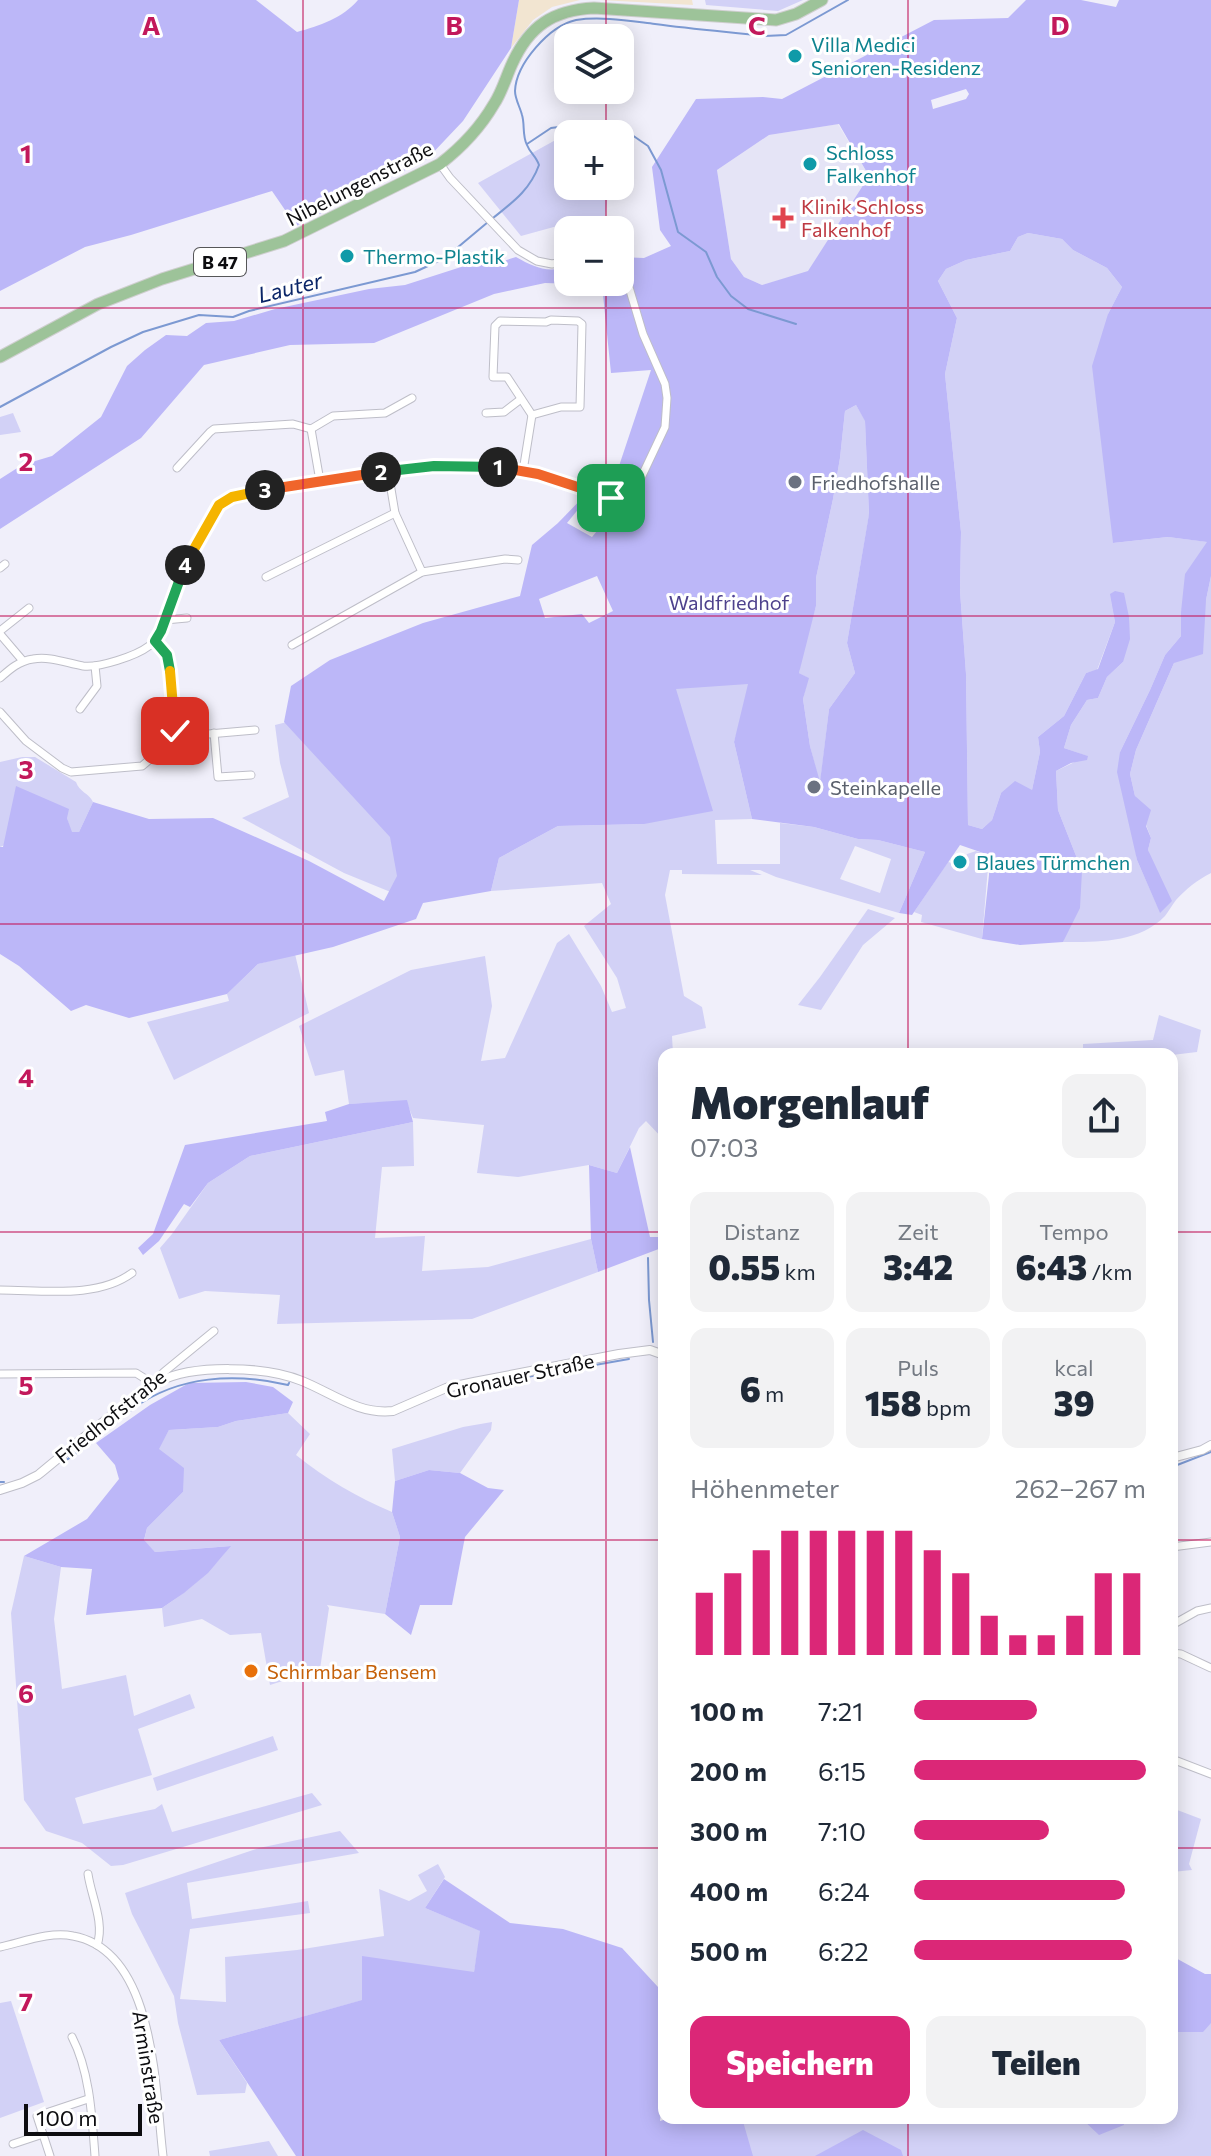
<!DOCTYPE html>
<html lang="de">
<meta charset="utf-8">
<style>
body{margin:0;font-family:Commissioner,sans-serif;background:#f2f2f3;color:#1f2937;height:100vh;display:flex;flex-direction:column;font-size:30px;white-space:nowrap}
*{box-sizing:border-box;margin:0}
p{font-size:26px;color:#747a83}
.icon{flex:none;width:44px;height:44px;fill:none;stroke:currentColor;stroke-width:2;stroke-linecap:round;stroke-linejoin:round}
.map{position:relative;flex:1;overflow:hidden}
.panel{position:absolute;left:658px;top:1048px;width:520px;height:1076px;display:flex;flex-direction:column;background:#fff;border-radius:16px;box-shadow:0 4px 20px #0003}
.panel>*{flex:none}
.tools{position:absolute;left:554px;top:24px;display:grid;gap:16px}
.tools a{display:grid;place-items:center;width:80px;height:80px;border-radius:16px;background:#fff;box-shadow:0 4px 20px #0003;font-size:40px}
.scale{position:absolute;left:24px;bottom:20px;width:118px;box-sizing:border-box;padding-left:8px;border:4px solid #0d0d10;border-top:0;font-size:22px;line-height:28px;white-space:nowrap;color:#0d0d10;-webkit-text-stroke:6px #fff;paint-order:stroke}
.pin{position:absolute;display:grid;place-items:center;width:68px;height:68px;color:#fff;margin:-34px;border-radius:16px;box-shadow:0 4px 12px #0006}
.km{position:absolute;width:40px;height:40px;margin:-20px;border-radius:50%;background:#222;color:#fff;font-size:22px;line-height:40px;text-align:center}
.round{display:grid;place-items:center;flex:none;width:84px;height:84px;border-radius:16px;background:#f2f2f3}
.summary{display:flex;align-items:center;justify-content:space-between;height:136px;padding:0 32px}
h1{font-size:44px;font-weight:800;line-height:60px}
.metrics{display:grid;grid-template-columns:repeat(3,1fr);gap:12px;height:136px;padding:8px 32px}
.metrics div{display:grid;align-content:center;border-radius:16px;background:#f2f2f3;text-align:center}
.metrics b{font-size:34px;font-weight:800}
.metrics small{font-size:22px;font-weight:400}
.metrics p{font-size:22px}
.chart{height:224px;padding:16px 32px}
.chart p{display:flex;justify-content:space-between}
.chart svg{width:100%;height:144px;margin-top:8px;stroke:#db2777;stroke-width:6}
.cta{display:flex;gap:16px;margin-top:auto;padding:16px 32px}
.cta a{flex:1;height:92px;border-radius:16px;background:#db2777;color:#fff;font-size:32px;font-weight:800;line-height:92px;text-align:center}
.cta a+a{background:#f2f2f3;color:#1f2937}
ul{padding:0 32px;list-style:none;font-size:26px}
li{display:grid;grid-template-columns:128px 96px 1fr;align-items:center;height:60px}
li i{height:20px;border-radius:10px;background:#db2777}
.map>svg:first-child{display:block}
.industrial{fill:#f2e5d1}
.built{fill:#e5e4f6}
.green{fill:#d2d1f6;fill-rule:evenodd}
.forest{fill:#bcb7f8;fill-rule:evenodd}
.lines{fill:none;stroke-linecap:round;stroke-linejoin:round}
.stream{stroke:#7c99d2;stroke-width:2}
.minor-casing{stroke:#bebec8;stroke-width:9}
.tertiary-casing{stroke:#bebec8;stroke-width:10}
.primary-casing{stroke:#cfcfcf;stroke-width:13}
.minor{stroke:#fff;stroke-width:7}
.tertiary{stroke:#fff;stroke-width:8}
.primary{stroke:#9dc399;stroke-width:11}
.split-1-casing{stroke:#fff;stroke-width:16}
.split-2-casing{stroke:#fff;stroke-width:16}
.split-3-casing{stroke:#fff;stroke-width:16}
.split-4-casing{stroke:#fff;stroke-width:16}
.split-5-casing{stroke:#fff;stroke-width:16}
.split-6-casing{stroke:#fff;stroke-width:16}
.split-1{stroke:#f0652b;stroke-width:10}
.split-2{stroke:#22a559;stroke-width:10}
.split-3{stroke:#f0652b;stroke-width:10}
.split-4{stroke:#f5b400;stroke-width:10}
.split-5{stroke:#22a559;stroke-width:10}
.split-6{stroke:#f5b400;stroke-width:10}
.grid{fill:none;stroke:#c2185b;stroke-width:2;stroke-opacity:0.55}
.culture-dot{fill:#0f9aa8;stroke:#fff;stroke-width:3}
.health-dot{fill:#e0444e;stroke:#fff;stroke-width:3}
.worship-dot{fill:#6b7280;stroke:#fff;stroke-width:3}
.food-dot{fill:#e8710a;stroke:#fff;stroke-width:3}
.labels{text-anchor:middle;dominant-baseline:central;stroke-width:6;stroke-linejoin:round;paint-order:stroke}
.shield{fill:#fff;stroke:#565658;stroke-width:2}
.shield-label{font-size:18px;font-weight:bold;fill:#0d0d10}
.culture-label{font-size:20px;fill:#0d838f;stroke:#fff;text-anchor:start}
.street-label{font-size:20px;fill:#0d0d10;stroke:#fff}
.health-label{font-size:20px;fill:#be3a42;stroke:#fff;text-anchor:start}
.worship-label{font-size:20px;fill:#5b616d;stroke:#fff;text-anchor:start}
.park-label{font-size:20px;fill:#4e428d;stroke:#fff}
.food-label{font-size:20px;fill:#c56008;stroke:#fff;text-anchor:start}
.water-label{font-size:22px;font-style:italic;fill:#0a2567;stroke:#fff}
.grid-label{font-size:26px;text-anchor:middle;font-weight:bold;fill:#c2185b;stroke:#fff;stroke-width:6;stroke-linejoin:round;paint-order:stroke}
</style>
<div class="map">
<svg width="1211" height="2156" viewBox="0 0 1211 2156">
<rect width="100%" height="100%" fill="#f0effa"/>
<g class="industrial">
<polygon points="519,0 580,0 552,7 533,20 511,48"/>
<polygon points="600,0 692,0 693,5"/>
</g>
<polygon class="built" points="838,124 869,176 808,272 762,285 744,277 731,259 717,170 769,135"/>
<g class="green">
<polygon points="705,0 803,0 778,11 706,5"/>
<polygon points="561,137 568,138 568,186 609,186 604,226 599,230 574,230 561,225 521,236 478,183"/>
<path d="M1028,233L1062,239L1073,250L1107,268L1122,287L1108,314L1113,543L1168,537L1208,542L1181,612V636L1165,655L1150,690L1120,752L1137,860L1160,912L1148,850L1151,838L1135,796L1130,774L1136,750L1174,663L1206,600L1211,576V873C1197,880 1186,889 1176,900C1172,905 1169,911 1165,916C1139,943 1098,942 1063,942L1082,871L1058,810L1056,771L1087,756L1064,748L1071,725L1087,700L1098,698L1107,677L1123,662L1110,594L1115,622L1097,670L1086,673L1064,716L1038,737L1040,752L1032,790L1001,793L992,820L982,829L968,825L966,674L960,591L961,532L945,374L957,318L938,281L946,269L966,260L1010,251L1018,237Z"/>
<polygon points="856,405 865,420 869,515 847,643 855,673 829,709 820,785 810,746 803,699 808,678 799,673 803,650 816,606 816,578 833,499 840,458 845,411"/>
<polygon points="13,413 21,432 0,435 0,417"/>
<path d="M819,469L734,742L752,819L715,820L717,864H780V823L814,827L858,839L878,840L925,852L899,913L776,877L760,870H750L762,875L682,874V870H670L665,895L684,996L702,1007L706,1028L672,1036L673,1054H664V1140L646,1121L639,1128L617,1173L589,1165L518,1177L477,1173L484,1125L413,1118L406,1101L349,1104L344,1070L315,1076L299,1026L411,970L485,956L492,1006L481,1061L505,1058L557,943L569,934L601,986L612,1012L626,1008L617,978L584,926L611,904L602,883L491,891L499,858L558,826L644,824L676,689ZM855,846L891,859L880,893L840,879Z"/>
<polygon points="287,722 433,810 393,893 344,873 242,818 289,797 280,763 275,725"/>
<path d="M22,757H35L76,782C79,792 89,793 93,802L79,832H71L67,818L0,847V762Z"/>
<polygon points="976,851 989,855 982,939 921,922 922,915 914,912 948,862 962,865 967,854"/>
<polygon points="868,909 895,918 863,945 821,1010 798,1005 820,977"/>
<polygon points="295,954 309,1013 174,1080 147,1022 229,1001 227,994 258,964"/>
<polygon points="1159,1015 1201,1030 1197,1052 1172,1055 1083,1054 1083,1044 1153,1040"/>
<polygon points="413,1122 414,1166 382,1167 375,1238 425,1236 422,1271 488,1267 591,1239 598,1272 472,1319 277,1324 280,1295 205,1291 179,1299 160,1248 172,1234 208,1183 250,1156"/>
<path d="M288,1413L310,1434L296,1455C326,1479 357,1497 392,1512L400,1537L385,1614L327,1605L329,1608L320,1669L270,1685L261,1633L230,1635L202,1619L164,1627L162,1608C188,1591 212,1571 230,1546L155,1552L144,1541L147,1528L183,1492L158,1449L169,1430L218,1427L236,1421Z"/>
<polygon points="492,1422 491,1430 460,1473 429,1470 395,1481 392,1449 463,1427"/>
<polygon points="24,1556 61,1567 54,1619 62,1689 126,1675 134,1716 190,1694 195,1708 138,1729 152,1775 75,1798 83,1824 155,1809 162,1804 172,1832 312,1793 322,1805 123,1865 111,1866 82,1843 46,1831 24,1800 11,1613"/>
<polygon points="273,1736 278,1750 157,1791 153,1778"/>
<polygon points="1172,1808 1201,1819 1189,1864 1192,1870 1172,1872"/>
<polygon points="340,1831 359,1853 187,1883 192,1919 308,1901 310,1913 190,1929 180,1999 226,2002 225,1957 297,1950 384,1936 379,1889 409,1901 427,1891 418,1875 438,1864 445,1877 425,1908 481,1931 474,1972 363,2000 219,2040 247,2083 245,2093 197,2095 178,2023 174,1996 132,1914 125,1893 259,1848"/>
<polygon points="1172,1968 1211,1985 1211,2156 742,2156 732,2118 1172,2118"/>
<polygon points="11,2001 44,2102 0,2118 0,2003"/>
<polygon points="269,2141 278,2156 210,2156 209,2151"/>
</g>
<g class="forest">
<path d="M0,0H256L297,32C319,26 343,18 358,0H519L511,48L463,121L427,159L296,226L272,191L131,235L85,247L0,291Z"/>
<path d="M1026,0H1081L1116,7L1119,0H1211V576L1206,600L1203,654L1174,663L1136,750L1130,774L1135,796L1151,810L1146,826L1151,838L1148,850L1172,901L1160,913L1137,860L1117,772L1120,752L1150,690L1165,655L1181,636V612L1185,574L1207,542L1168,537L1113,543L1092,366L1108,314L1122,287L1107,268L1073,250L1062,239L1028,233L1018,237L1010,251L966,260L946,269L938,281L957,318L945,374L961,532L960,591L966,674L968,825L982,829L992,820L1001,793L1015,781L1032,790L1040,752L1038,737L1064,716L1086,673L1098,669L1115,622L1110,594L1115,591L1124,593L1129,617L1130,639L1123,662L1107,677L1098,698L1087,700L1071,725L1064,748L1088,756L1087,760L1071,763L1056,771L1058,810L1082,871L1080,908L1063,942L1020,945L982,939L989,875V855L960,845L912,915L899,913L925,852L878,840L858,839L814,827L752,819L734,742L748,684L676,689L713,811L644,824L558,826L499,858L491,891L423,903L416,919L333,947L258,964L227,994L129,1018L86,1005L71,1011L19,966L0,954V847H3L16,786L69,809L67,818L72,832H79L93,802L149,819L213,818L309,861L384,901L397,876L390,837L284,722L291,686L330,660L423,623L520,596L532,545L558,523L590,490L619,466L651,370L611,373L602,285L545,283L494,294L374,343L290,345L204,365L141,438L0,529V479L22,465L52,456L101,417L127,366L145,350L166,335L187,336L206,323L234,321L275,309L369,289L405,285L483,260C495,264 504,261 516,257C534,267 548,274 568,266V282H620V257L644,258L671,246L660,230L652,167L696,99L763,97L782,99L934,20L1008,18ZM966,89L969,94L966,99L933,109L931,100ZM839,124L869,176L808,271L762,285L744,277L731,259L717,170L769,135ZM856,405L865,421L869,514L847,643L855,673L829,709L820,782L810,746L803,699L809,678L799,673L816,606V578L833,499L840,458L845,411ZM616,498V508L592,537L567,523L585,501H604ZM597,576L613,611L589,623L582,614L545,618L539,599Z"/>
<polygon points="407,1100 413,1122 250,1156 208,1183 190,1207 184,1204 159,1241 143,1255 138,1248 153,1234 185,1145 327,1121 325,1112 349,1104"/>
<polygon points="630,1147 650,1237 664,1237 664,1247 598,1272 591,1239 589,1165 617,1173"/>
<polygon points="246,1382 273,1387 293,1402 288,1413 236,1421 218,1427 169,1430 159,1449 184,1468 183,1492 147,1528 144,1540 155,1552 231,1546 208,1573 184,1593 162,1608 86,1615 92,1569 61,1567 24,1556 87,1519 119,1479 115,1465 96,1443 150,1405 189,1383"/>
<polygon points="429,1470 460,1473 488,1488 504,1490 465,1537 452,1605 420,1605 411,1635 385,1614 400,1537 392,1512 395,1481"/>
<polygon points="444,1879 510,1923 563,1929 622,1948 658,1987 664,1984 664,2088 660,2121 670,2118 742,2118 753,2156 296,2156 219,2040 362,2000 362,1956 474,1972 480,1931 425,1908"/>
<polygon points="1172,1956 1205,1974 1211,1974 1211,2023 1203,2032 1172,2032"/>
<polygon points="1081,2118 1123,2118 1124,2125 1099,2135"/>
<polygon points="863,2130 901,2150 903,2156 815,2156"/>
</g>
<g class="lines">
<g class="stream">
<polyline points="527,144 551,128 604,121 619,126 648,146 661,170 678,232 706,252 717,277 731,296 748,309 796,324"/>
<path d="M493,218C513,202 530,190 539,165C536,156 530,153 527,145C522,136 525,124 522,115C520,107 515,99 515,91C516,64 549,26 576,20C601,16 630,21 655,24C692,29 729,32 765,36L786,35L848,0"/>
<polyline points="0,407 111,347 143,332 199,315 233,317 249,311 415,272 445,258 488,222"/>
<polyline points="648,1258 649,1300 653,1342"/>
<polyline points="521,1378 629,1359"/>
<path d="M65,1461C89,1445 111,1425 134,1408C179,1375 236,1373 288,1385L289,1383"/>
<polyline points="1172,1467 1211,1452"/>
<polyline points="0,1482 4,1482"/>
</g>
<g class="minor-casing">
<g id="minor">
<polyline points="440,164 450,178 518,250 537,261 552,264 568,261"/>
<polygon points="551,320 578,321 582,324 580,407 561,407 532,415 507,377 493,377 495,326 500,321 546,322"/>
<polyline points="486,413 504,412 521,399"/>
<polyline points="311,429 320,481"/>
<polyline points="177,468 210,432 214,429 293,424 311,429 333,416 385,413 412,398"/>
<polyline points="388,471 395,513 422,572"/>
<polyline points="523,471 532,415"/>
<polyline points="0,568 5,564"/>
<polyline points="266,577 395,513"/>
<polyline points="165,620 187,618"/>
<polyline points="0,631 29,608"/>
<polyline points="0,634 23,661"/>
<polyline points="292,645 422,572 505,559 518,560"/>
<path d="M0,678C10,669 19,661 33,659C50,656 66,663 83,666C99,668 136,656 149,646C155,642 157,637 161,631C173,595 200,516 232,497L373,473L434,466H489L523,471L561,480L611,498L628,494L636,488L640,480L665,427L667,398L665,384L643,334L620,257"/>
<polyline points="80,709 97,686 95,666"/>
<polyline points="0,712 26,741 62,768 71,772 142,766 173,740 175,734 169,661 165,651 155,641"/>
<polyline points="214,733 218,777 251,775"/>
<polyline points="174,737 255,730"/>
<path d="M0,1290C42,1290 97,1299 132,1273"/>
<polyline points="0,1374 136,1373 144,1378 150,1386 164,1372 214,1331"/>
<polyline points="1172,1547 1211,1542"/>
<polyline points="1172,1625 1197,1611 1211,1608"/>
<polyline points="1172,1653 1181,1654 1211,1668"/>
<polyline points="1172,1759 1211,1774"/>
<path d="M88,1874C91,1896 105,1923 97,1945"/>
<path d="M0,1947C23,1942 50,1931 73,1936C156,1951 155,2090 163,2156"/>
<path d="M72,2037C90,2072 92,2117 95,2156"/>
<polyline points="13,2144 43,2134"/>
<polyline points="50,2156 37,2116 88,2099"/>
</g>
</g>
<g class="tertiary-casing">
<g id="tertiary">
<polyline points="1172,1458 1202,1450 1211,1445"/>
<path d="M0,1490L22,1483L38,1475C66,1452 94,1428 124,1406C135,1398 146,1388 158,1382C193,1364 266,1366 302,1381C332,1393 359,1415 393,1411L446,1388L474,1382L619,1354L650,1350L664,1355"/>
</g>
</g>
<g class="primary-casing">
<path id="primary" d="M0,357L98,304L162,279L284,241L440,164C462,147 480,128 494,104C502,92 506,77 512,64C529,26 553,10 594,8L776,20L796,14L822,0"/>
</g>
<use href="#minor" class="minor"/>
<use href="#tertiary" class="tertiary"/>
<use href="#primary" class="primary"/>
</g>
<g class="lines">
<g class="split-1-casing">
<polyline id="split-1" points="498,467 538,474 611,498"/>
</g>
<g class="split-2-casing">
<polyline id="split-2" points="381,472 434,466 498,467"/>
</g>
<g class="split-3-casing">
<polyline id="split-3" points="265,490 381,472"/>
</g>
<g class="split-4-casing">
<polyline id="split-4" points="185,565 219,505 232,497 265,490"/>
</g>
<g class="split-5-casing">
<polyline id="split-5" points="170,671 167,655 155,641 161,631 185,565"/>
</g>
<g class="split-6-casing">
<polyline id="split-6" points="170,671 175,731"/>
</g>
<use href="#split-1" class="split-1"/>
<use href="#split-2" class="split-2"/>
<use href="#split-3" class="split-3"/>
<use href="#split-4" class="split-4"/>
<use href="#split-5" class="split-5"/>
<use href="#split-6" class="split-6"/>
</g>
<path class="grid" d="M303,0V2156M606,0V38M908,0V1054M606,90V134M606,186V230M606,282V2156M0,308H1211M0,616H1211M0,924H1211M0,1232H664M1172,1232H1211M0,1540H664M1172,1540H1211M0,1848H664M1172,1848H1211M908,2118V2156"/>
<g class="culture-dot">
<circle cx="795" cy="56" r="8"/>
<circle cx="810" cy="164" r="8"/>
<circle cx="347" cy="256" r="8"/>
<circle cx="960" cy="862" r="8"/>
</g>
<path class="health-dot" d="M779 206h8v8h8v8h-8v8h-8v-8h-8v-8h8z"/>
<g class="worship-dot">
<circle cx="795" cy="482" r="8"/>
<circle cx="814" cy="787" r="8"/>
</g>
<circle class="food-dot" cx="251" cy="1671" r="8"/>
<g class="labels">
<rect class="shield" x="194" y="248" width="52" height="28" rx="6"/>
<g class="shield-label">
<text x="220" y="262">B 47</text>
</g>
<g class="culture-label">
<text x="811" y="44">Villa Medici<tspan x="811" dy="23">Senioren-Residenz</tspan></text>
<text x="826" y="152">Schloss<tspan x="826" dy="23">Falkenhof</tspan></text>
<text x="363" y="256">Thermo-Plastik</text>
<text x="976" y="862">Blaues Türmchen</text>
</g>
<g class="street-label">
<text transform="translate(359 183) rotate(-27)">Nibelungenstraße</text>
<text transform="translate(520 1375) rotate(-12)">Gronauer Straße</text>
<text transform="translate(110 1416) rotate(-39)">Friedhofstraße</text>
<text transform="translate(149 2067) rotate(81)">Arminstraße</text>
</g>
<g class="health-label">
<text x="801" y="206">Klinik Schloss<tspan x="801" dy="23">Falkenhof</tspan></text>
</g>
<g class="worship-label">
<text x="811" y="482">Friedhofshalle</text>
<text x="830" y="787">Steinkapelle</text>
</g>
<g class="park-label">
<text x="729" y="602">Waldfriedhof</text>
</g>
<g class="food-label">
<text x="267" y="1671">Schirmbar Bensem</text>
</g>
<g class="water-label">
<text transform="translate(290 287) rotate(-14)">Lauter</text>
</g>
</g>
<g class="grid-label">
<text x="151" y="35">A</text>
<text x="454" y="35">B</text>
<text x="757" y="35">C</text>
<text x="1060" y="35">D</text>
<text x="26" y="163">1</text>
<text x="26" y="471">2</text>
<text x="26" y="779">3</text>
<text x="26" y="1087">4</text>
<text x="26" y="1395">5</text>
<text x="26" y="1703">6</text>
<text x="26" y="2011">7</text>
</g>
</svg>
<div class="tools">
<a><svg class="icon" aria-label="layers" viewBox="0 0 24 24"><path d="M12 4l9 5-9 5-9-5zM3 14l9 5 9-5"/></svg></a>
<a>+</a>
<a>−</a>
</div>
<div class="scale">100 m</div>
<div class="pin" style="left:611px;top:498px;background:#1e9e55"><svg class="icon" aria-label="arrive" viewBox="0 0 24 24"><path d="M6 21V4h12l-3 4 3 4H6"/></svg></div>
<div class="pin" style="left:175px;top:731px;background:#d93025"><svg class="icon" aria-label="check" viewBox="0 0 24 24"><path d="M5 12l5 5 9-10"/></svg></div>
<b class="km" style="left:498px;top:467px">1</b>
<b class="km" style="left:381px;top:472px">2</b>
<b class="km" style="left:265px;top:490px">3</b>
<b class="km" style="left:185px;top:565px">4</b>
<section class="panel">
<div class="summary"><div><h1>Morgenlauf</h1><p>07:03</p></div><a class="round"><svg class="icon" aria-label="share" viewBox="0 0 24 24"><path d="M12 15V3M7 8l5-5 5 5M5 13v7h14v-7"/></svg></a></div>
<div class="metrics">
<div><p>Distanz</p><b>0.55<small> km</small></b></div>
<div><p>Zeit</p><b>3:42</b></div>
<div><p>Tempo</p><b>6:43<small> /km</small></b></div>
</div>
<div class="metrics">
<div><b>6<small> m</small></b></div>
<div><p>Puls</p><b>158<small> bpm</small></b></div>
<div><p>kcal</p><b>39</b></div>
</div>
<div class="chart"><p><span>Höhenmeter</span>262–267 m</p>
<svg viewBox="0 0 160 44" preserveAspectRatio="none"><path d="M5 44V25M15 44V19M25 44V12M35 44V6M45 44V6M55 44V6M65 44V6M75 44V6M85 44V12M95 44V19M105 44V32M115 44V38M125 44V38M135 44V32M145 44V19M155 44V19"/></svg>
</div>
<ul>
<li><b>100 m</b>7:21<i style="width:53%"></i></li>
<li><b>200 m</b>6:15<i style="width:100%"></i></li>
<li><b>300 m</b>7:10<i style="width:58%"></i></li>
<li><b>400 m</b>6:24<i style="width:91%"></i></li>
<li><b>500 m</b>6:22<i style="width:94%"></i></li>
</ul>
<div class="cta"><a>Speichern</a><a>Teilen</a></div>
</section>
</div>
